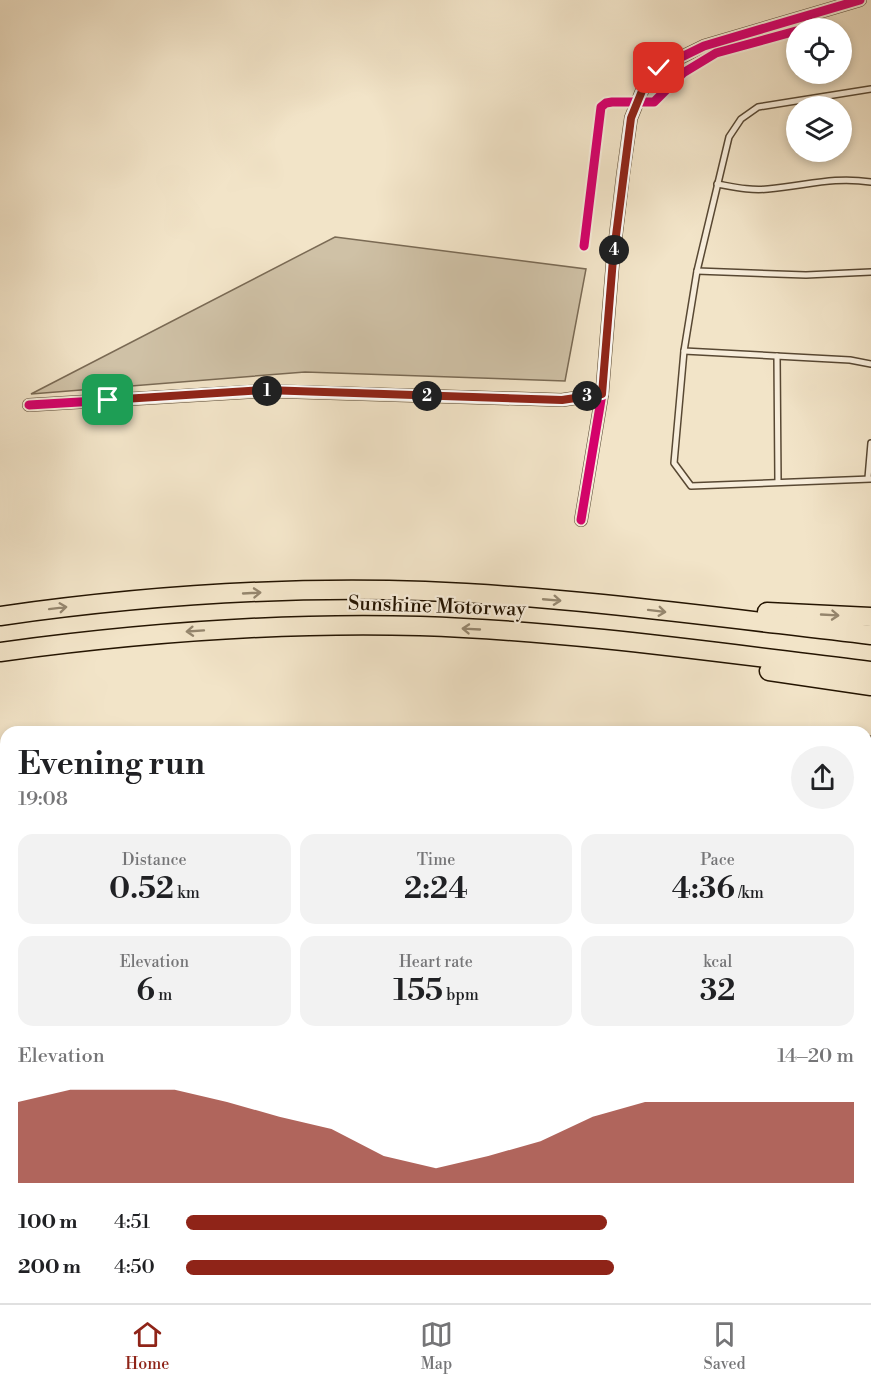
<!DOCTYPE html>
<meta charset="utf-8">
<style>
body{margin:0;font-family:"Libre Bodoni",serif;background:#f2f2f2;color:#202124;height:100vh;display:flex;flex-direction:column;font-size:22px;white-space:nowrap}
*{box-sizing:border-box;margin:0}
p{font-size:20px;color:#757577}
.icon{flex:none;width:33px;height:33px;fill:none;stroke:currentColor;stroke-width:2;stroke-linecap:round;stroke-linejoin:round}
.map{position:relative;flex:1;overflow:hidden}
.side{position:absolute;left:0px;top:726px;width:872px;height:578px;display:flex;flex-direction:column;background:#fff;border-radius:18px 18px 0 0;box-shadow:0 3px 9px #0003}
.side>*{flex:none}
.controls{position:absolute;left:786px;top:18px;display:grid;gap:12px}
.controls a{display:grid;place-items:center;width:66px;height:66px;border-radius:50%;background:#fff;box-shadow:0 3px 9px #0003;font-size:30px}
.pin{position:absolute;display:grid;place-items:center;width:51px;height:51px;color:#fff;margin:-26px;border-radius:12px;box-shadow:0 3px 9px #0006}
.km{position:absolute;width:30px;height:30px;margin:-15px;border-radius:50%;background:#222;color:#fff;font-size:16px;line-height:30px;text-align:center}
.round{display:grid;place-items:center;flex:none;width:63px;height:63px;border-radius:32px;background:#f2f2f2}
.headline{display:flex;align-items:center;justify-content:space-between;height:102px;padding:0 18px}
h1{font-size:33px;font-weight:600;line-height:45px}
.stats{display:grid;grid-template-columns:repeat(3,1fr);gap:9px;height:102px;padding:6px 18px}
.stats div{display:grid;align-content:center;border-radius:15px;background:#f2f2f2;text-align:center}
.stats b{font-size:30px;font-weight:600}
.stats small{font-size:16px;font-weight:400}
.stats p{font-size:16px}
.chart{height:168px;padding:12px 18px}
.chart p{display:flex;justify-content:space-between}
.chart svg{width:100%;height:108px;margin-top:6px;fill:#8f2418;opacity:.7}
ul{padding:0 18px;list-style:none;font-size:20px}
li{display:grid;grid-template-columns:96px 72px 1fr;align-items:center;height:45px}
li i{height:15px;border-radius:8px;background:#8f2418}
.tabs{display:flex;justify-content:space-around;align-items:center;height:84px;border-top:2px solid #e0e0e0;background:#fff;font-size:16px;color:#757577}
.tabs a{display:grid;justify-items:center;gap:3px}
.tabs .on{color:#8f2418}
.map>svg:first-child{display:block}
.green{fill:#cfc1a6;stroke:#7a6a54;stroke-width:1.5}
.building{fill:#8f8068;stroke:#241401;stroke-width:1.5}
.lines{fill:none;stroke-linecap:round;stroke-linejoin:round}
.lane-casing{stroke:#584833;stroke-width:8}
.street-casing{stroke:#584833;stroke-width:14}
.secondary-casing{stroke:#241401;stroke-width:16}
.highway-casing{stroke:#241401;stroke-width:21}
.path{stroke:#241401;stroke-width:2;stroke-dasharray:1.5 3;stroke-linecap:butt}
.lane{stroke:#f7eddb;stroke-width:5}
.street{stroke:#f7eddb;stroke-width:10}
.secondary{stroke:#f7eddb;stroke-width:14}
.highway{stroke:#f2e4c8;stroke-width:18}
.cycleway-casing{stroke:#f7eddb;stroke-width:13}
.cycleway{stroke:#d6006c;stroke-width:9}
.oneway{stroke:#95866e}
.route-casing{stroke:#fff;stroke-width:12}
.route{stroke:#8f2418;stroke-width:8}
.labels{text-anchor:middle;dominant-baseline:central;stroke-width:4.5;stroke-linejoin:round;paint-order:stroke}
.street-label{font-size:20px;fill:#241401;stroke:#f7eddb}
</style>
<div class="map">
<svg width="871" height="1303" viewBox="0 0 871 1303">
<rect width="100%" height="100%" fill="#f2e4c8"/>
<filter id="stains"><feTurbulence type="fractalNoise" baseFrequency=".00333" numOctaves="4"/><feColorMatrix values="0 0 0 0 .2 0 0 0 0 .09 0 0 0 0 .02 0 0 0 .5 -.17"/></filter>
<radialGradient id="worn" r=".72"><stop offset=".6" stop-color="#630" stop-opacity="0"/><stop offset="1" stop-color="#630" stop-opacity=".3"/></radialGradient>
<g class="green">
<polygon points="335,237 586,269 565,381 305,372 31,394"/>
<polygon points="866,735 871,736 871,970 866,972"/>
<polygon points="0,745 6,751 6,789 0,791"/>
<polygon points="6,1282 6,1298 95,1298 104,1300 107,1298 210,1298 206,1303 9,1303 0,1293 0,1284"/>
<polygon points="277,1298 469,1298 471,1303 276,1303"/>
</g>
<g class="building">
<polygon points="0,1054 6,1068 6,1085 0,1088"/>
<polygon points="870,1068 871,1068 871,1093 866,1089 866,1075 869,1076"/>
<polygon points="871,1093 871,1119 866,1115 866,1103"/>
<polygon points="866,1279 871,1284 871,1303 860,1303 853,1298 866,1298"/>
<polygon points="658,1298 760,1298 762,1303 658,1303"/>
</g>
<g class="lines">
<g class="lane-casing">
<g id="lane">
<polyline points="871,89 758,107 741,119 729,137 697,271 684,351 674,463 691,486 871,479"/>
<path d="M717,184C734,187 751,191 768,189C806,186 832,176 871,182"/>
<polyline points="697,271 806,275 871,272"/>
<polyline points="684,351 850,360 871,364"/>
<polyline points="777,356 778,482"/>
<polyline points="868,478 871,443"/>
</g>
</g>
<g class="street-casing">
<g id="street">
<polyline points="29,405 265,391 562,400 602,394"/>
<polyline points="581,520 602,394 613,259 623,175 631,118 644,86 659,68 704,46 860,0"/>
<polyline points="0,945 6,943"/>
<polyline points="0,955 6,953"/>
<polyline points="524,1298 531,1303"/>
<polyline points="228,1303 229,1298"/>
<polyline points="556,1303 561,1298"/>
</g>
</g>
<g class="secondary-casing">
<g id="secondary">
<polyline points="866,1008 871,1006"/>
<polyline points="866,1028 871,1026"/>
<polyline points="0,1226 6,1224"/>
<polyline points="0,1250 6,1249"/>
</g>
</g>
<g class="highway-casing">
<g id="highway">
<polyline points="767,612 871,617"/>
<path d="M0,616C140,596 283,586 425,591C574,597 723,618 871,635"/>
<path d="M0,652C139,633 280,622 420,626C571,631 721,653 871,671"/>
<polyline points="769,671 871,686"/>
</g>
</g>
<g class="path">
<polyline points="0,1051 6,1063"/>
<polyline points="866,1160 871,1153"/>
<polyline points="866,1184 871,1188"/>
<polyline points="245,1303 245,1298"/>
</g>
<use href="#lane" class="lane"/>
<use href="#street" class="street"/>
<use href="#secondary" class="secondary"/>
<use href="#highway" class="highway"/>
<g class="cycleway-casing">
<g id="cycleway">
<polyline points="584,246 601,107 606,103 612,102 654,102 683,73 716,53 796,31"/>
<polyline points="29,405 265,391 562,400 602,394"/>
<polyline points="581,520 602,394 613,259 623,175 631,118 644,86 659,68 704,46 860,0"/>
</g>
</g>
<use href="#cycleway" class="cycleway"/>
</g>
<defs><path id="oneway-shaft" d="M-6 0H5M1.5-3L5.5 0L1.5 3" fill="none" stroke-width="1.6" stroke-linecap="round" stroke-linejoin="round" transform="scale(1.5)"/></defs>
<g class="oneway">
<use href="#oneway-shaft" transform="translate(252 593) rotate(-3)"/>
<use href="#oneway-shaft" transform="translate(552 600) rotate(5)"/>
<use href="#oneway-shaft" transform="translate(58 608) rotate(-7)"/>
<use href="#oneway-shaft" transform="translate(657 611) rotate(7)"/>
<use href="#oneway-shaft" transform="translate(830 615) rotate(3)"/>
<use href="#oneway-shaft" transform="translate(471 629) rotate(-177)"/>
<use href="#oneway-shaft" transform="translate(195 631) rotate(176)"/>
</g>
<g class="lines">
<g class="route-casing">
<polyline id="route" points="108,400 265,390 562,400 602,394 613,259 631,118 644,86 659,68"/>
</g>
<use href="#route" class="route"/>
</g>
<g class="labels">
<g class="street-label">
<text transform="translate(437 607) rotate(2)">Sunshine Motorway</text>
</g>
</g>
<rect width="100%" height="100%" filter="url(#stains)"/>
<rect width="100%" height="100%" fill="url(#worn)"/>
</svg>
<div class="controls">
<a><svg class="icon" aria-label="locate" viewBox="0 0 24 24"><circle cx="12" cy="12" r="6"/><path d="M12 2v4M12 18v4M2 12h4M18 12h4"/></svg></a>
<a><svg class="icon" aria-label="layers" viewBox="0 0 24 24"><path d="M12 4l9 5-9 5-9-5zM3 14l9 5 9-5"/></svg></a>
</div>
<div class="pin" style="left:108px;top:400px;background:#1e9e55"><svg class="icon" aria-label="arrive" viewBox="0 0 24 24"><path d="M6 21V4h12l-3 4 3 4H6"/></svg></div>
<div class="pin" style="left:659px;top:68px;background:#d93025"><svg class="icon" aria-label="check" viewBox="0 0 24 24"><path d="M5 12l5 5 9-10"/></svg></div>
<b class="km" style="left:267px;top:391px">1</b>
<b class="km" style="left:427px;top:396px">2</b>
<b class="km" style="left:587px;top:396px">3</b>
<b class="km" style="left:614px;top:250px">4</b>
<section class="side">
<div class="headline"><div><h1>Evening run</h1><p>19:08</p></div><a class="round"><svg class="icon" aria-label="share" viewBox="0 0 24 24"><path d="M12 15V3M7 8l5-5 5 5M5 13v7h14v-7"/></svg></a></div>
<div class="stats">
<div><p>Distance</p><b>0.52<small> km</small></b></div>
<div><p>Time</p><b>2:24</b></div>
<div><p>Pace</p><b>4:36<small> /km</small></b></div>
</div>
<div class="stats">
<div><p>Elevation</p><b>6<small> m</small></b></div>
<div><p>Heart rate</p><b>155<small> bpm</small></b></div>
<div><p>kcal</p><b>32</b></div>
</div>
<div class="chart"><p><span>Elevation</span>14–20 m</p>
<svg viewBox="0 0 160 44" preserveAspectRatio="none"><path d="M0 44V11L10 6L20 6L30 6L40 11L50 17L60 22L70 33L80 38L90 33L100 27L110 17L120 11L130 11L140 11L150 11L160 11V44z"/></svg>
</div>
<ul>
<li><b>100 m</b>4:51<i style="width:63%"></i></li>
<li><b>200 m</b>4:50<i style="width:64%"></i></li>
</ul>
</section>
</div>
<nav class="tabs">
<a class="on"><svg class="icon" aria-label="home" viewBox="0 0 24 24"><path d="M3 11l9-7 9 7M6 9v11h12V9"/></svg>Home</a>
<a><svg class="icon" aria-label="map" viewBox="0 0 24 24"><path d="M3 6l6-2 6 2 6-2v14l-6 2-6-2-6 2zM9 4v14M15 6v14"/></svg>Map</a>
<a><svg class="icon" aria-label="saved" viewBox="0 0 24 24"><path d="M7 4h10v16l-5-4-5 4z"/></svg>Saved</a>
</nav>
